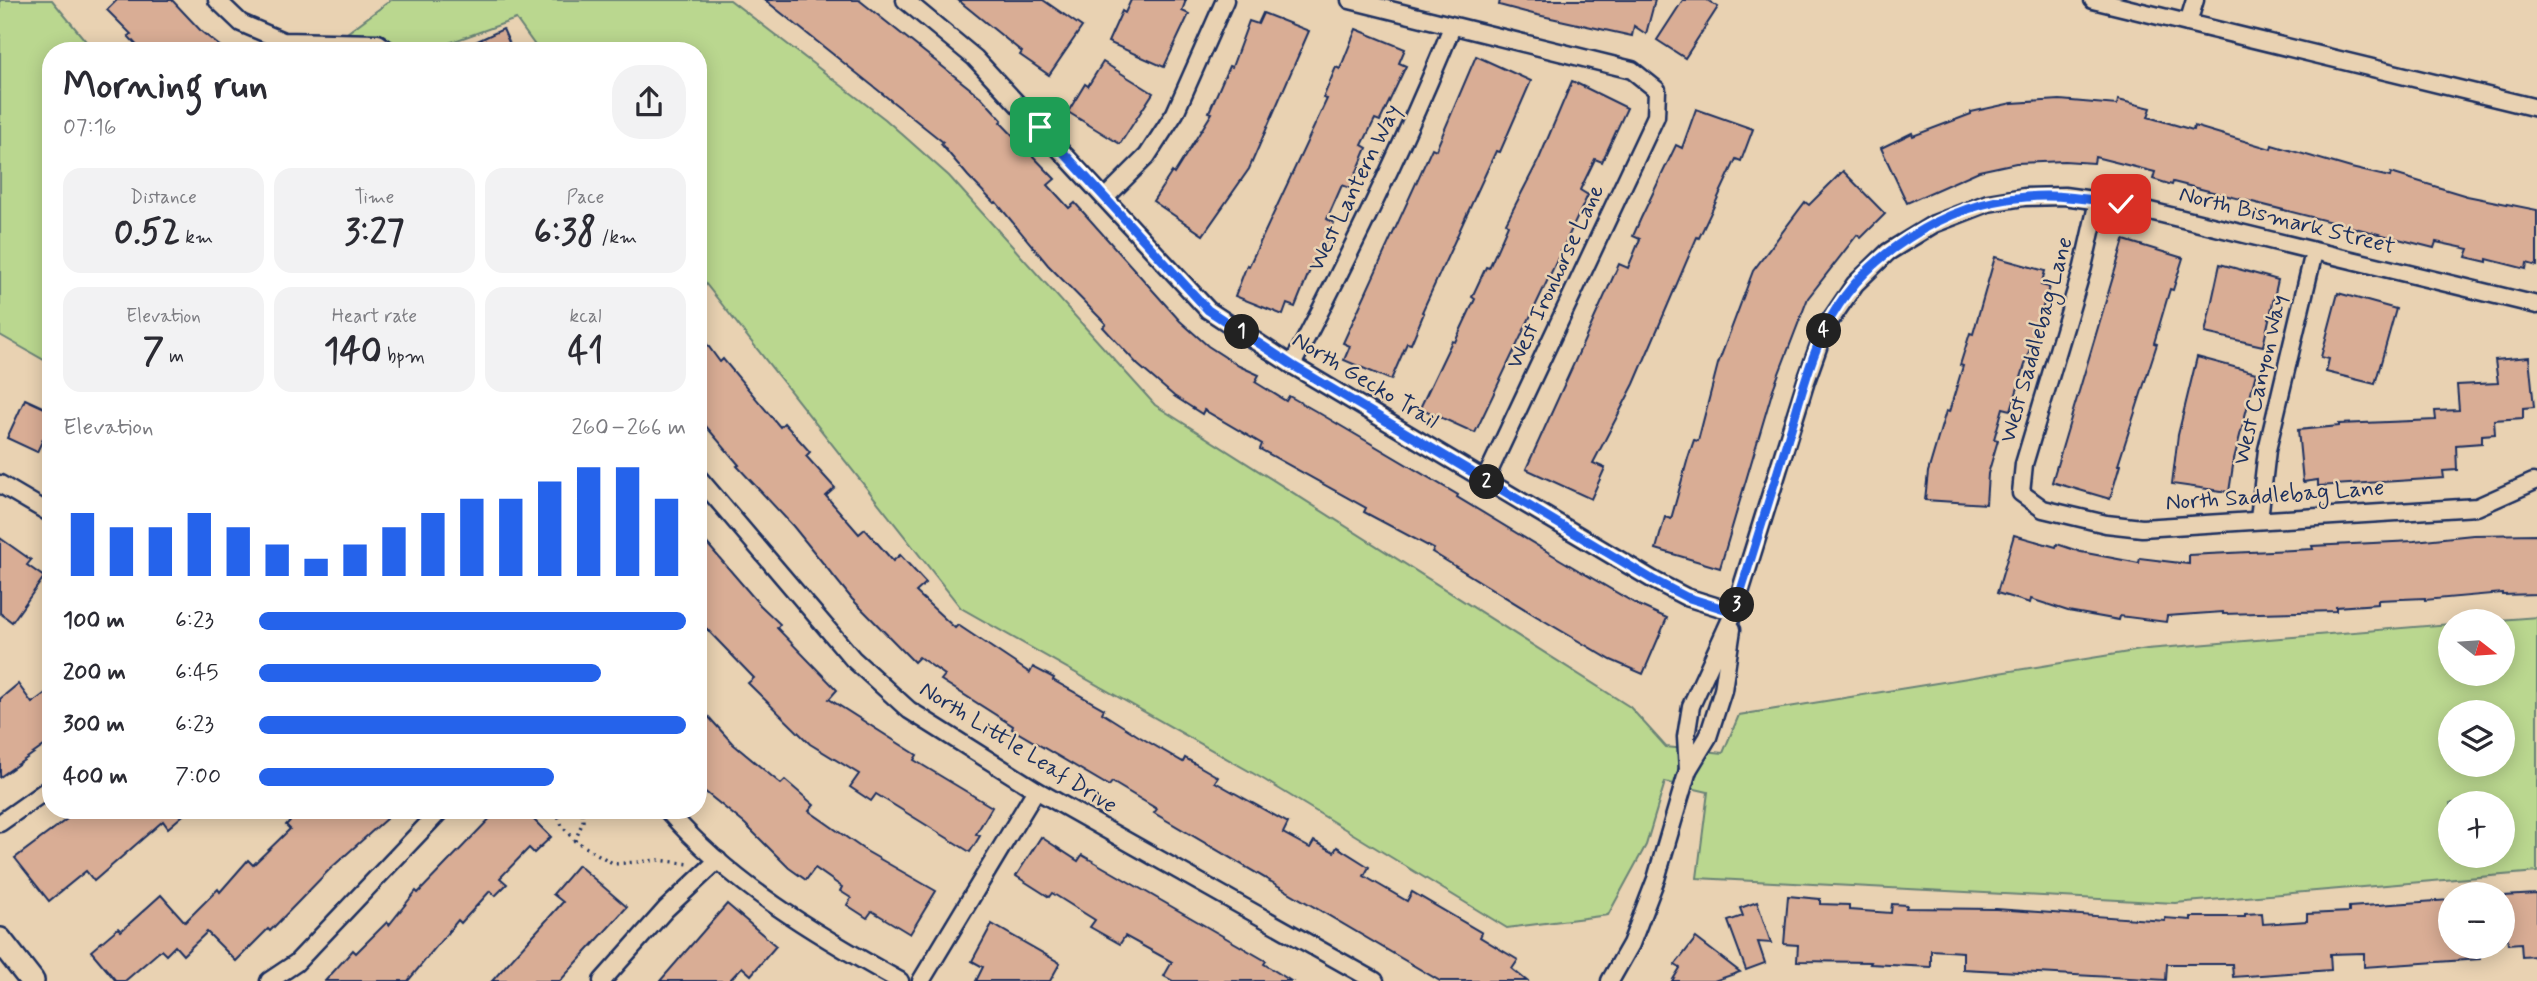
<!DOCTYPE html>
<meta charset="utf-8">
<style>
body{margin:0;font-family:Mynerve,sans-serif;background:#f2f2f3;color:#2b2b33;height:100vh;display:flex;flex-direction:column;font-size:26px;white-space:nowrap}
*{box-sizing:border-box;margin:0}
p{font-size:23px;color:#7c7c81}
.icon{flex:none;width:38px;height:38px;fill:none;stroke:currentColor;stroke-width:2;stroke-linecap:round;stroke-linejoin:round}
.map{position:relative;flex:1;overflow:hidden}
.side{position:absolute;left:42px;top:42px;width:665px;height:777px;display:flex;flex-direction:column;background:#fff;border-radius:28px;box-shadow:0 4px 18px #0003}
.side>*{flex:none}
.needle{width:46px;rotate:107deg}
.controls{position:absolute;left:2438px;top:609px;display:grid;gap:14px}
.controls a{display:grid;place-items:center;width:77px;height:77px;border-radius:50%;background:#fff;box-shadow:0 4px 18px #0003;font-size:35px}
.pin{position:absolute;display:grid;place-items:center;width:60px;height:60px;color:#fff;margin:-30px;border-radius:14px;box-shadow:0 4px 10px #0006}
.km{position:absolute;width:35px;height:35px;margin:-18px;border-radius:50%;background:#222;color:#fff;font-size:19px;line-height:35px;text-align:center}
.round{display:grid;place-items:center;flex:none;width:74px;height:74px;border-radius:28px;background:#f2f2f3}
.headline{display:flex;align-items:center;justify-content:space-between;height:119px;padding:0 21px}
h1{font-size:38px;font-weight:700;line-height:52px}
.metrics{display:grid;grid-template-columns:repeat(3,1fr);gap:10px;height:119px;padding:7px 21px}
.metrics div{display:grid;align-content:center;border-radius:18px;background:#f2f2f3;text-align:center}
.metrics b{font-size:35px;font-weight:700}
.metrics small{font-size:19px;font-weight:400}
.metrics p{font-size:19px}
.chart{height:196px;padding:14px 21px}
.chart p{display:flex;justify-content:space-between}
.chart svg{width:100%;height:126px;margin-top:7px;stroke:#2563eb;stroke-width:6}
ul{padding:0 21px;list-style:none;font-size:23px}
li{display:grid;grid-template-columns:112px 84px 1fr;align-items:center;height:52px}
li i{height:18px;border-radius:9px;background:#2563eb}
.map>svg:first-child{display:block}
.green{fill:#bad78f;stroke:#6a8376;stroke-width:2;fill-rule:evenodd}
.building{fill:#d9ad95;stroke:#1b2f5e;stroke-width:2}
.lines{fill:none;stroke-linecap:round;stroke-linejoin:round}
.street-casing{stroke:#1b2f5e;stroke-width:21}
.secondary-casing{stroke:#1b2f5e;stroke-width:28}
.path{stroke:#1b2f5e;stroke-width:3.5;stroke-dasharray:2 5;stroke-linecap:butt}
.street{stroke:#e9d2b2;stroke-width:16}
.secondary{stroke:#e9d2b2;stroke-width:23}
.route-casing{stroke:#fff;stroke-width:14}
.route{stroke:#2563eb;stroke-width:9}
.labels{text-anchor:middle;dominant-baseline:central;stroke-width:5;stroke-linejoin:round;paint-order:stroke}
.street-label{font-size:23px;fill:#1b2f5e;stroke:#e9d2b2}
</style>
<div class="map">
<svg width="2537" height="981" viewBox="0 0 2537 981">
<rect width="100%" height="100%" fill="#e9d2b2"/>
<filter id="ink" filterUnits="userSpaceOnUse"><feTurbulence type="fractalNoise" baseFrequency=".0143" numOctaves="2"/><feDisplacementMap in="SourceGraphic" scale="14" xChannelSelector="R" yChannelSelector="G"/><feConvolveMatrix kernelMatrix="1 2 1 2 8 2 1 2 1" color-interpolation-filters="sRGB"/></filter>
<g filter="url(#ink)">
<g class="green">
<polygon points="0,0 52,0 94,51 51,51 51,364 0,335"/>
<path d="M391,0H730L885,119L949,176L1155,405L1630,707L1666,747L1723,753L1739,715L2147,649L2450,624V674H2502V621H2486L2537,617V872L2175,903L1697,878L1708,792L1665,782L1646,845L1608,915L1507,928L1263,779L961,608L698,274V51H539L516,19L443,45L438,51H323ZM2450,712H2502V765H2450ZM2450,803H2502V856H2450Z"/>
</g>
<g class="building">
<polygon points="117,0 172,0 202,32 226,51 142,51 128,36 131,34 107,10"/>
<polygon points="765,0 859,0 982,98 1002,120 1000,122 1055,179 1048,185 1069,208 1075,203 1180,321 1208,346 1239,366 1259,375 1255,382 1286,401 1289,396 1319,413 1458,495 1457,497 1561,560 1638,605 1667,618 1643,674 1611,660 1536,616 1432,552 1434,549 1364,512 1366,508 1260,449 1262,444 1204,410 1202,414 1174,396 1138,365 1103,327 1106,324 1048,265 996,202 994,203 968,176 941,144 943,142"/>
<polygon points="958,0 1043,0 1082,27 1049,75 1020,55 1022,52"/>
<polygon points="1131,0 1186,0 1182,11 1189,14 1164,67 1108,42 1122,11 1125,13"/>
<polygon points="1500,0 1655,0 1646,34 1634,26 1632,36 1533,14 1499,5"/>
<polygon points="1683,0 1707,0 1718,7 1685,58 1657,40"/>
<polygon points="1263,13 1309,31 1249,169 1203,235 1153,201 1172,172 1174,174 1212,113 1209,112 1229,66 1232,67 1249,21 1258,24"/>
<polygon points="503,29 513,51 456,51"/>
<polygon points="1356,29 1405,49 1399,63 1406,66 1380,121 1375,119 1362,145 1367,148 1350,188 1342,185 1327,219 1334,223 1314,266 1312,265 1295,307 1287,304 1283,315 1235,296 1247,265 1249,266 1327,99 1323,98 1336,67 1340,69"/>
<polygon points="1476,56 1531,81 1500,152 1496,151 1422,312 1424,313 1411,344 1407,343 1391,380 1344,360 1350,346 1343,343 1432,148 1436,150"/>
<polygon points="1103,62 1153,93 1120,144 1068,112 1085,84 1088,86"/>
<polygon points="1572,81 1627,108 1602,162 1595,159 1580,190 1588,195 1475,433 1420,408 1452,341 1455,342 1475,299 1472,297 1486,267 1489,268 1508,225 1506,223 1539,159"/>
<polygon points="2060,100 2117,105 2118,100 2151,108 2148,117 2193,130 2194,126 2271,149 2272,145 2351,168 2390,177 2391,173 2467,196 2537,210 2537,266 2527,263 2526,269 2487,259 2487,262 2466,257 2469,249 2436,242 2434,248 2173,182 2172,185 2153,179 2155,172 2095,157 2094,163 2064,161 2016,163 1979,171 1907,203 1881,148 1912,133 1913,136 1971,114 1971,112 2012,103"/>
<polygon points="1696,109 1753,129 1741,161 1736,159 1699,238 1697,237 1634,384 1593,463 1605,468 1591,499 1526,469 1619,264 1628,268 1640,239 1633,236 1641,218 1676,145 1682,148"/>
<polygon points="1843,171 1885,214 1861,238 1857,235 1808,298 1773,389 1720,568 1656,549 1665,517 1671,519 1688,458 1694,440 1698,441 1718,364 1753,271 1805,202 1809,205"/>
<polygon points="2124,240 2183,258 2173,290 2170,289 2154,343 2157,344 2118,465 2120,465 2110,499 2052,482"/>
<polygon points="1995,257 2045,271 2041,285 2049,287 2011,410 2003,408 1994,439 1998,440 1988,474 1986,504 1925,500 1928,472 1946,411 1949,412 1963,366 1960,365 1970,333 1973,334"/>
<polygon points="2220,264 2278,280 2263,346 2205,333"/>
<polygon points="2338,293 2396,309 2375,384 2326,372 2329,359 2321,357"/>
<polygon points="698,332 720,362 723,359 780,427 784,423 810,452 806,456 835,488 826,496 859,534 865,529 893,561 900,555 926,583 916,592 955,628 958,625 1030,673 1033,667 1054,678 1053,680 1104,709 1102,713 1140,737 1183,762 1185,758 1218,777 1215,782 1288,823 1283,833 1310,848 1314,841 1334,852 1337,847 1369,867 1364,876 1407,901 1412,892 1482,933 1480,937 1518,960 1512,969 1527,981 1440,981 1154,813 1157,809 1112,782 1109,786 1012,729 1013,726 941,680 945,675 919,657 914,662 852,599 793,526 737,466 739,465 698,417"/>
<polygon points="2197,357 2256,373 2234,459 2229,492 2172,484 2178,435"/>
<polygon points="2529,357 2534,407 2523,408 2523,418 2494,420 2495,434 2482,435 2482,443 2456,445 2457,470 2443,471 2444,478 2318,486 2318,480 2303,482 2298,430 2339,426 2339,424 2436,420 2435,411 2459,410 2457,385 2498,383 2495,360"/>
<polygon points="25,399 51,411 51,422 37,452 7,438"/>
<polygon points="698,533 760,605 780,624 777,628 837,690 829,699 917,755 914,760 992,807 976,834 980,836 970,852 876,794 871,801 850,787 859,774 810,744 748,683 754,678 698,620"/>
<polygon points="2537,534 2537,594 2502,595 2502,593 2425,600 2425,598 2378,600 2378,604 2336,607 2336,611 2223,614 2223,612 2167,616 2166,622 2120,616 2119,620 2068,611 2031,599 2030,603 1997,593 2014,535 2056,547 2057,544 2081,552 2139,563 2140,558 2189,564 2189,555 2313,549 2312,546 2414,541 2473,535"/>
<polygon points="0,538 31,560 27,565 44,577 12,622 0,613"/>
<polygon points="18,684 32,703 51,689 51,741 0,777 0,699"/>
<polygon points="698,705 733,744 781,784 785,780 814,805 809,811 866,851 936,891 910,934 872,911 867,918 847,905 851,898 840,891 842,887 815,868 806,880 789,868 745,824 698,786"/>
<polygon points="79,810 189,810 168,828 163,821 94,881 86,871 49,901 15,858"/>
<polygon points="300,810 396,810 330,869 270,931 268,929 236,961 207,932 183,955 175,946 166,955 161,950 125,981 116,981 91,951 118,928 121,931 161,895 185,922 218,889 220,892 248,860 253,865 290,829 286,825"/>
<polygon points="498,810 524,810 551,837 534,853 529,848 500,878 507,884 495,896 490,891 461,923 458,920 408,981 325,981 353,950 356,953 387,922 389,925 416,891 418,893"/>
<polygon points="1041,837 1078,861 1082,855 1266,961 1264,964 1291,981 1173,981 1164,976 1172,962 1125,936 1120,944 1090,927 1095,920 1052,893 1049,897 1016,876"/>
<polygon points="578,865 627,907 560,981 492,981 563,902 553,894"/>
<polygon points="2537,894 2537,956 2522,957 2521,943 2508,944 2504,896"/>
<polygon points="1788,896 1820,899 1820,904 1849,905 1849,910 1891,913 1892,904 1907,905 1906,908 1996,909 2165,921 2165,918 2191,920 2191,917 2245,917 2245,914 2262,913 2263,924 2307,921 2307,914 2349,912 2349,907 2450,900 2450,947 2479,947 2480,959 2364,967 2364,953 2330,954 2331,970 2233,977 2232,964 2167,964 2166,980 1963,969 1963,952 1931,950 1931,967 1870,964 1871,962 1797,961 1798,945 1784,944"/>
<polygon points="1757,902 1771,943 1758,942 1765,963 1746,970 1728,921 1743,916 1740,908"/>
<polygon points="727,904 776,946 751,975 742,967 729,981 660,981"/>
<polygon points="992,924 1060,963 1050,981 976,981 983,967 972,961"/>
<polygon points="1696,938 1740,972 1714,981 1672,981 1680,968 1675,965"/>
</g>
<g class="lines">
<g class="street-casing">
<g id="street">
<polyline points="217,0 241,23 283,41 378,43 389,51"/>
<polyline points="905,0 975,58 1208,310 1292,365 1655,581 1686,597 1734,612"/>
<polyline points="1350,0 1632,70 1657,90 1656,116 1485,480"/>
<polyline points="2093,0 2537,108"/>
<polyline points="2188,23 2195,0"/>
<polyline points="1106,197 1147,156 1175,113 1225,0"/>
<polyline points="2098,201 2083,267 2024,464 2021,493 2043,509 2106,524 2142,528 2477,507 2533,482"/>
<path d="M1292,365C1350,255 1405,143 1452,27"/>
<polyline points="698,477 853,659 909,710 1036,790 1375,981"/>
<polyline points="0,484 51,514"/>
<polyline points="2259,519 2267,450 2314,252"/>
<polyline points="1688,770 1686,737 1691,706 1734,612 1806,381 1825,328 1855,284 1888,252 1934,224 1988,203 2024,197 2064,196 2121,204 2537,305"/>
<path d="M667,810C731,884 815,934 900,981"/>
<polyline points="0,823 51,787"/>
<polyline points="269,981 296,963 441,810"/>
<polyline points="602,981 666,909 718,860"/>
<polyline points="921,981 1036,790"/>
<polyline points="1610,981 1631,944 1656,879 1688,770 1708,737 1723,690 1732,629"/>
</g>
</g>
<g class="secondary-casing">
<polyline id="secondary" points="0,940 32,981"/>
</g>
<g class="path">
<polyline points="556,810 562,826 575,841 614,864 659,860 690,864"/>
<polyline points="575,841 583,821 582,810"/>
</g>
<use href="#street" class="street"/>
<use href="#secondary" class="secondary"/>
</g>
</g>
<g class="lines" filter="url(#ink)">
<g class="route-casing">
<path id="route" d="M1040,127L1208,310L1292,365L1655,581L1686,597L1734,612C1753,553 1771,494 1789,435C1800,400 1809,362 1825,329C1860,256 1946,203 2026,197C2058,194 2089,199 2121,204"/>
</g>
<use href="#route" class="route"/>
</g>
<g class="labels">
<g class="street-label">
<text transform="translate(1355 188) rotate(-64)">West Lantern Way</text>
<text transform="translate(2287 221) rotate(14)">North Bismark Street</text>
<text transform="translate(1556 277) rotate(-65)">West Ironhorse Lane</text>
<text transform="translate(2037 340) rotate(-74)">West Saddlebag Lane</text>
<text transform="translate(2261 380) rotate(-77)">West Canyon Way</text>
<text transform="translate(1365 381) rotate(31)">North Gecko Trail</text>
<text transform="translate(2275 496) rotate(-4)">North Saddlebag Lane</text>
<text transform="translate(1018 748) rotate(32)">North Little Leaf Drive</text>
</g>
</g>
</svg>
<div class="controls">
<a><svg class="needle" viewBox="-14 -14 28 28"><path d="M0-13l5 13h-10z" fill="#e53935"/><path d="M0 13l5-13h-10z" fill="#7c7c81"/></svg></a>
<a><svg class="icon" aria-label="layers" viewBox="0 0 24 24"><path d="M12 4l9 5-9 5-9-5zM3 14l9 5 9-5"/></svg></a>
<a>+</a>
<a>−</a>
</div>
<div class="pin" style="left:1040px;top:127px;background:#1e9e55"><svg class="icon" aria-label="arrive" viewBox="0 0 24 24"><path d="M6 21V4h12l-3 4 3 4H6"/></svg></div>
<div class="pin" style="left:2121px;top:204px;background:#d93025"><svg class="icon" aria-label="check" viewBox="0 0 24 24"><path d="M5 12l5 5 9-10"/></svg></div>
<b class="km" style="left:1242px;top:332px">1</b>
<b class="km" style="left:1487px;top:482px">2</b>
<b class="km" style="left:1737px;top:605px">3</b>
<b class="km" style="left:1824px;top:331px">4</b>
<section class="side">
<div class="headline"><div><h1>Morning run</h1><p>07:16</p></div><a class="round"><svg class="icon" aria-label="share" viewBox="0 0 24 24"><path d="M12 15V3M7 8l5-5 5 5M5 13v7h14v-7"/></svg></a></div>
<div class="metrics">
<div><p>Distance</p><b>0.52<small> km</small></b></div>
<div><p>Time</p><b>3:27</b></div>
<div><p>Pace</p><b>6:38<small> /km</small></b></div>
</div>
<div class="metrics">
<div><p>Elevation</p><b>7<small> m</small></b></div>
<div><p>Heart rate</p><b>140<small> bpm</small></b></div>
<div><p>kcal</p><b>41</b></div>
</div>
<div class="chart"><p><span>Elevation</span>260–266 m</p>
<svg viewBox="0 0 160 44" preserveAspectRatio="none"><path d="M5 44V22M15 44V27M25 44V27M35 44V22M45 44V27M55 44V33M65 44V38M75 44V33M85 44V27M95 44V22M105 44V17M115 44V17M125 44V11M135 44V6M145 44V6M155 44V17"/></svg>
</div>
<ul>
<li><b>100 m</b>6:23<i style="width:100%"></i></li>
<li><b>200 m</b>6:45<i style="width:80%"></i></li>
<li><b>300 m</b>6:23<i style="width:100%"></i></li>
<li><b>400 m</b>7:00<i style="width:69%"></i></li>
</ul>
</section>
</div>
